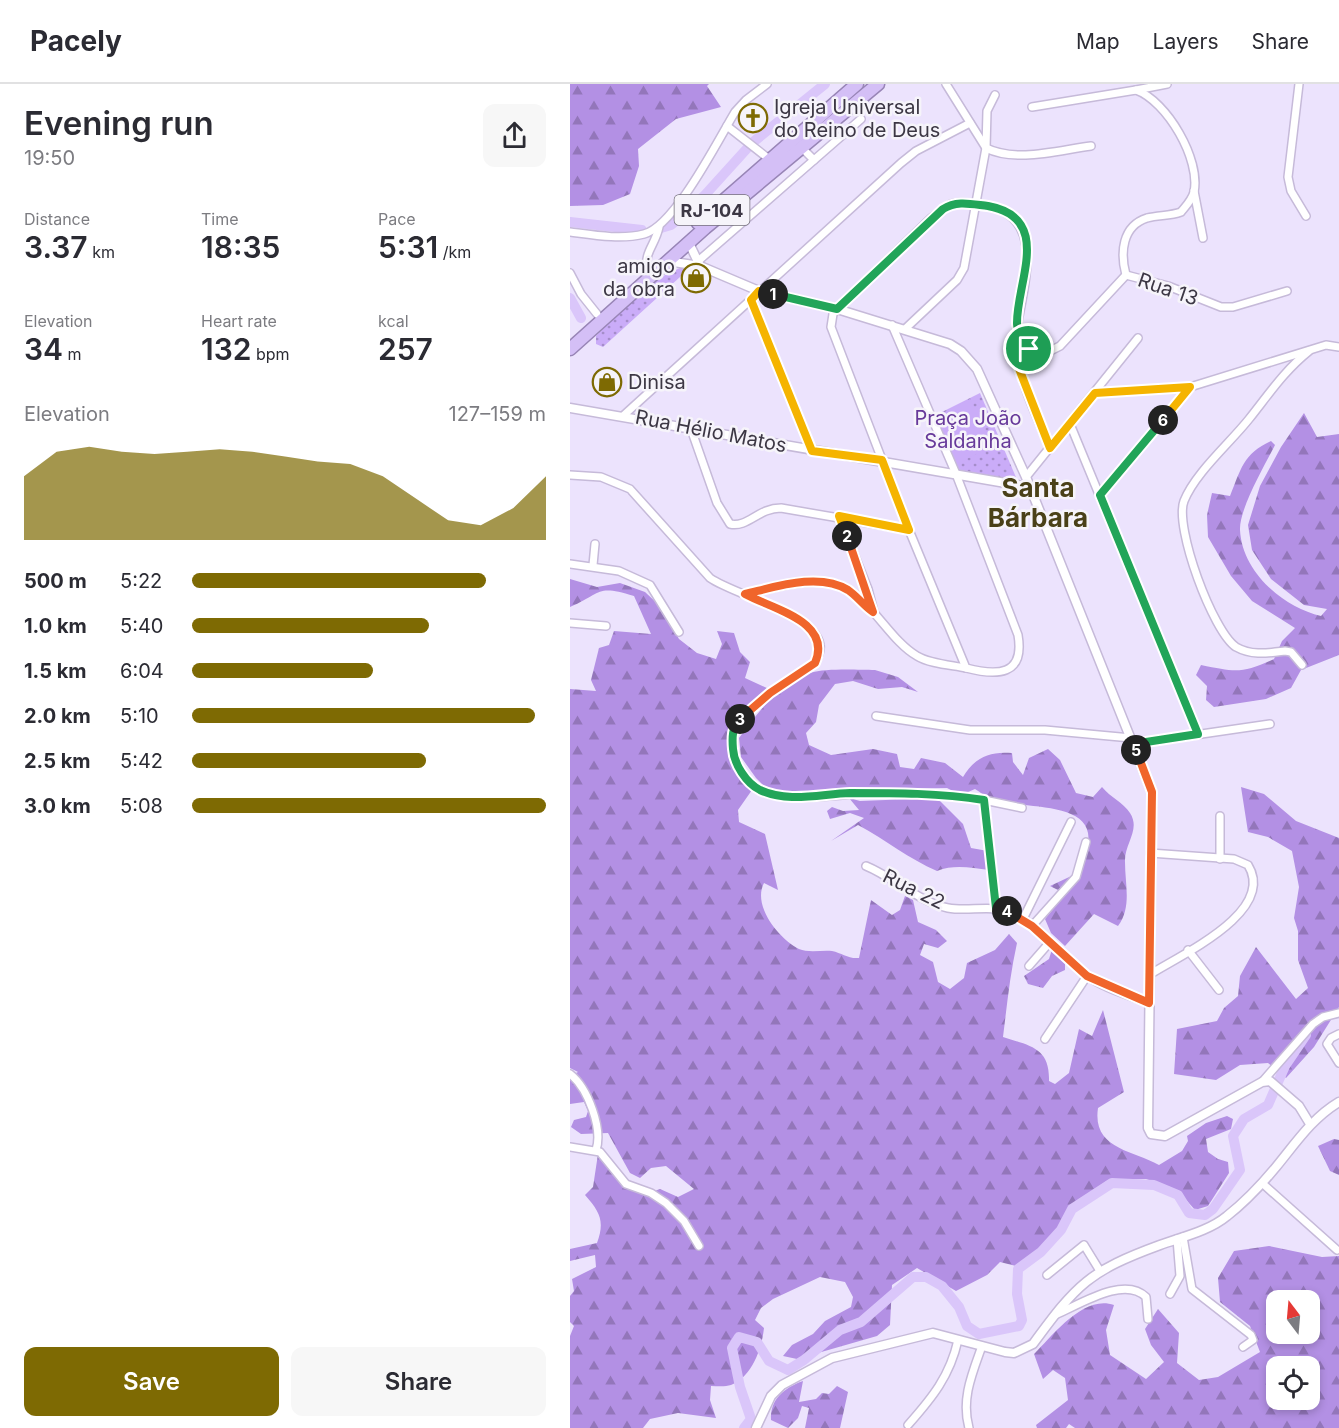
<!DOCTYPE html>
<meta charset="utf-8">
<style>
body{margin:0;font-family:Inter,sans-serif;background:#f7f7f7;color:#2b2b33;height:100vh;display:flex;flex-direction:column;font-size:22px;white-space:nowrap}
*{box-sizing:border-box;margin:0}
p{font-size:20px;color:#7c7c81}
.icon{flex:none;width:33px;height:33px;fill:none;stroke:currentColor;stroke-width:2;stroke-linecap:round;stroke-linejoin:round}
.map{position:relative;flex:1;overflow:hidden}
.panel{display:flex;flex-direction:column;background:#fff;width:570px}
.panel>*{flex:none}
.needle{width:39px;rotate:344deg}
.fabs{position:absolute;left:696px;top:1206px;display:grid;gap:12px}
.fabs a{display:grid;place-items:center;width:54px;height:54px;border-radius:12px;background:#fff;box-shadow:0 3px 9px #0003;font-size:30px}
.pin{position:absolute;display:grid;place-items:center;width:51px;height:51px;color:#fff;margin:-26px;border:3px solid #fff;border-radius:50%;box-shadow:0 2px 6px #0007}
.km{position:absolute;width:30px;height:30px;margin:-15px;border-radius:50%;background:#222;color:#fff;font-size:16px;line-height:30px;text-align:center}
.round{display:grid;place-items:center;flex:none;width:63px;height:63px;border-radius:12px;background:#f7f7f7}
.summary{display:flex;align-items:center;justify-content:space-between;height:102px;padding:0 24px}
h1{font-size:33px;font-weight:600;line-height:45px}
.figures{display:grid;grid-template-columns:repeat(3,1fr);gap:9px;height:102px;padding:6px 24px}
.figures div{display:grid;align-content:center}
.figures b{font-size:30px;font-weight:600}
.figures small{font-size:16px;font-weight:400}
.figures p{font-size:16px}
.chart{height:168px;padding:12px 24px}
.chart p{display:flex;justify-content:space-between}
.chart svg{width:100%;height:108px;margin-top:6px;fill:#7e6a03;opacity:.7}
.button{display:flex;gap:12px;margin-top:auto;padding:12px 24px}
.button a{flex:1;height:69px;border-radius:12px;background:#7e6a03;color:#fff;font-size:24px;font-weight:600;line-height:69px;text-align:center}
.button a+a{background:#f7f7f7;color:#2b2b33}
ul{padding:0 24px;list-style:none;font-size:20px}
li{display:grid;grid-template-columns:96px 72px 1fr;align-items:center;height:45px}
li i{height:15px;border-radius:8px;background:#7e6a03}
header{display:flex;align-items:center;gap:36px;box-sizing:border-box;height:84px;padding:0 30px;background:#fff;border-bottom:2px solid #e1e1e2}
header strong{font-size:28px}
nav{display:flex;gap:33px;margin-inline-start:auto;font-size:21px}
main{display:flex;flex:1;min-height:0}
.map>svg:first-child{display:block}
.forest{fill:url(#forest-firs);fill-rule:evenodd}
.park{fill:url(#park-dots)}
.garden{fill:#caacf8}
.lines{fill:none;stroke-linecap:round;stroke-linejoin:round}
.river{stroke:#dac6fa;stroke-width:10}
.minor-casing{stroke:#c6bad9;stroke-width:10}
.tertiary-casing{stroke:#c6bad9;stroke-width:11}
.trunk-casing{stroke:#9885b6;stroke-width:15}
.minor{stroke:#fff;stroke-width:7}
.tertiary{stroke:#fff;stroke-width:8}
.trunk{stroke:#d4bff6;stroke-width:12}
.split-1-casing{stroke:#fff;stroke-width:12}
.split-2-casing{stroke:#fff;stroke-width:12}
.split-3-casing{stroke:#fff;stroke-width:12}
.split-4-casing{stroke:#fff;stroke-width:12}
.split-5-casing{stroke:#fff;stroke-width:12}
.split-6-casing{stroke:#fff;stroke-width:12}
.split-7-casing{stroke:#fff;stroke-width:12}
.split-1{stroke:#22a559;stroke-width:8}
.split-2{stroke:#f5b400;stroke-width:8}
.split-3{stroke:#f0652b;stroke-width:8}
.split-4{stroke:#22a559;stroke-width:8}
.split-5{stroke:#f0652b;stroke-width:8}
.split-6{stroke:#22a559;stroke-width:8}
.split-7{stroke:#f5b400;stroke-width:8}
.labels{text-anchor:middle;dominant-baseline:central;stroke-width:5;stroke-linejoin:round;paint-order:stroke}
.shield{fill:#f6f4fa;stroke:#74707b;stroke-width:1.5}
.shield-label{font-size:18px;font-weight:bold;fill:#3c3744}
.poi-label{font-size:20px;fill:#3c3744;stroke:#f6f4fa;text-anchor:start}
.street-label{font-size:20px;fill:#3c3744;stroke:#f6f4fa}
.park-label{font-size:20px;fill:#67399a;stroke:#f6f4fa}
.district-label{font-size:26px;font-weight:bold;fill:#4a4118;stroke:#f6f4fa}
</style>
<header>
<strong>Pacely</strong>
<nav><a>Map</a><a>Layers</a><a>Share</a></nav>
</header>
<main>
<section class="panel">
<div class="summary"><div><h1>Evening run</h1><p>19:50</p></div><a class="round"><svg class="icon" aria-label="share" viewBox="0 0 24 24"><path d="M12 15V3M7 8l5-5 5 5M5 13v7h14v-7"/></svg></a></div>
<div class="figures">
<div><p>Distance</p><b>3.37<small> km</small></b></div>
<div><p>Time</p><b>18:35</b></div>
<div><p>Pace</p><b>5:31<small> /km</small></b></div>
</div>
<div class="figures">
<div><p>Elevation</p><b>34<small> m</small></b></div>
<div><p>Heart rate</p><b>132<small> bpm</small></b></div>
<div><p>kcal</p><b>257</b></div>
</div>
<div class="chart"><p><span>Elevation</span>127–159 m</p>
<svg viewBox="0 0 160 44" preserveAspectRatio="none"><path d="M0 44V18L10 8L20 6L30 8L40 9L50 8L60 7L70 8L80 10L90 12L100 13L110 18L120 27L130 36L140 38L150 31L160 18V44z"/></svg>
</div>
<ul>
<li><b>500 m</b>5:22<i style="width:83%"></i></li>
<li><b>1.0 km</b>5:40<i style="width:67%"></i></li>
<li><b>1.5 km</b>6:04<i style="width:51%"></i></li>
<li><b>2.0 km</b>5:10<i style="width:97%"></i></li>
<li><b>2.5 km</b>5:42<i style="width:66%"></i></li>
<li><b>3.0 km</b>5:08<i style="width:100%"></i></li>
</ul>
<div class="button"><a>Save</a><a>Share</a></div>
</section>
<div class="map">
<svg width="769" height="1344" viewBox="0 0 769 1344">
<defs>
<pattern id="forest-firs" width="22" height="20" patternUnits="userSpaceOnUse" patternTransform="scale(1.5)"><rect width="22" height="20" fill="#b390e4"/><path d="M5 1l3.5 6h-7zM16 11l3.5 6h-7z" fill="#9376ba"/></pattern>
<pattern id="park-dots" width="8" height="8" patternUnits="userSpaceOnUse" patternTransform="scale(1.5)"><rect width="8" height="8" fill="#caacf8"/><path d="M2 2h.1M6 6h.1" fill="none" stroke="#a58dca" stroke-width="1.8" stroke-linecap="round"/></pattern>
</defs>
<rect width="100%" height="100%" fill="#ece3fd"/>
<g class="forest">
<polygon points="0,0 139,0 137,2 151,23 106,35 68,65 69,82 60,110 33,121 0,122"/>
<path d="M734,329L747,353L769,350V571L731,586L721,604L696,615L644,623L636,616L637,602L626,591L631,581C666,588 671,590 704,575L712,557L725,544L682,517L661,492L638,453L637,431L642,409L660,412C671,385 673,370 701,357L705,361C695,381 669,425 670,446C672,488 713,523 751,532L757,525L734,521L701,495L682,466L678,441L690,402L711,363Z"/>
<path d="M0,495L27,503L50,499L75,508L90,522L109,555L127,569L146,575L152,560L147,547L164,549L170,568L180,578L175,594L199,605C153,638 144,658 182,706L168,726L169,738L195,750L208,806L194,799C182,822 209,855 229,865C238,869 252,866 262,867C272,869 278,875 289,874L301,816L322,831L330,826L335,812L343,816L348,838L366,846L377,857L368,864L354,860L350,871L363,878L368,898L380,905L394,894L397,879L425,866L439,850L447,859C440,890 437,921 433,953C461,962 480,964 479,997L485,1000L499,989L509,945L522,952L533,926L554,1008L528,1024C522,1065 562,1066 589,1081L612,1067L618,1057L617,1052L636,1039L657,1032L663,1035L661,1045L636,1055L638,1068L648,1075L658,1078L659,1089L638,1122L625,1126L611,1110L600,1103L576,1095L538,1096L498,1125L485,1149L470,1165L446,1182L430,1178L417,1191L386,1207L347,1184L322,1201L320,1241L307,1252L227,1275L213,1272L222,1261L243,1250L255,1237L281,1223L283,1213L275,1198L250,1193L203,1215L191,1224L185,1236L194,1244C192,1264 182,1293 161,1301C155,1303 147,1302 141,1302L140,1316L146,1334L108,1329L80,1335L73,1344H0V1252L4,1242L0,1238V1212L4,1207L2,1195L26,1183L25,1171L0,1177V1165L27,1159C35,1137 30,1128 15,1111L23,1103L28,1070L59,1099L82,1108L90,1105L108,1113L124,1105L96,1082L81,1084L70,1094L60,1089L38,1049L11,1050L1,1043L4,1036L16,1033L18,1027L14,1018L0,1020V992L8,988L0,984V605L26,607L21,596L29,564L39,561L44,547L81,550L64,512C26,500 32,509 0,523Z"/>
<path d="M305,586L328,593L348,608L332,603L308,605L283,597L265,600L249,621L246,638L236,649L239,661L261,671L303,665L327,670L330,683L344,685L351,674L375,679L393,693C405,673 420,667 442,669L443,678L453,691L459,674L478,665L490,676L506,709L523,713L532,703C540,713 554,719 560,729C571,746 554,760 555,778C555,801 562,823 548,842L524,830L495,862L481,849L475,835L491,815L492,808L480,802L512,787C515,775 520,761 518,749C513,717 446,725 421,715C416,713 410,708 405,705L391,711L377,704L272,705L237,711L199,707L186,694L171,673L169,654C188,628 209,600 240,589C256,584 288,586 305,586Z"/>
<polygon points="671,703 694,710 726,737 769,754 769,923 744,963 716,994 698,979 670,981 646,996 604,990 607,945 647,937 654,924 668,912 670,892 686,863 726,915 738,904 728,876 728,847 724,834 729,803 722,767 698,753 678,748"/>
<path d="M279,714L290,717L367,714L393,740L401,764L418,767L419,786C401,784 385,780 367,787C339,775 316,756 288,741L261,757L294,734L280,729L260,735L257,727L262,723L273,727L289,726Z"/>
<polygon points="483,862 495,875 495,886 482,892 473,904 458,900 454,892 479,875"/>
<polygon points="764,1055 769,1056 769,1091 760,1087 748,1062"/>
<path d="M699,1162L752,1173L769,1172V1344H505L499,1340L496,1344H467L466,1341L498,1316L495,1294L483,1286L473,1295L464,1270C483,1251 514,1210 544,1221L536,1246L540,1271L576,1295L594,1278L581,1261L575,1245L588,1225L609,1249L607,1279L629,1296L648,1293L690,1268L680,1242L650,1218L648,1194L664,1167ZM706,1216H740V1250H706ZM706,1282H740V1316H706Z"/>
<path d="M233,1297L229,1318L246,1315L252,1309L259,1310L267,1302L278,1308L270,1344H235L239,1324L232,1322L228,1334L218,1344L201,1336C200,1315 214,1304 233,1297Z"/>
</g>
<g class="park">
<path d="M116,182L118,185L110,193L33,263L26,260V252C51,228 81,192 116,182Z"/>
<polygon points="410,309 448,398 388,387 364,332"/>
</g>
<polygon class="garden" points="400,315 423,362 386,380 367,332"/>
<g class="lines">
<g class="river">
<polyline points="0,138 72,146"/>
<polyline points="91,144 101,141 134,112 182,59 255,0"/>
<polyline points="0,214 11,234"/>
<polyline points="174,1344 181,1335 170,1303 162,1264 169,1253 187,1258 199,1277 218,1286 234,1276 270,1246 291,1238 343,1193 356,1193 372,1202 389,1223 397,1242 409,1250 449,1242 452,1236 447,1210 448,1185 471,1168 491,1146 502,1125 542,1099 584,1101 608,1111 619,1129 635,1131 643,1125 670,1086 663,1052 674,1035 698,1021 715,982 736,951"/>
</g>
<g class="minor-casing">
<g id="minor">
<path d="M376,0L416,64C446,79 489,66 521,62"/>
<polyline points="729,0 718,93 721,107 736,132"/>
<polyline points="566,6 597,0"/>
<path d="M462,23L566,6C597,17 631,76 624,108C622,116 616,122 611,128C600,132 589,131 577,134C552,142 550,169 556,191"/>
<polyline points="157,42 199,75"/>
<polyline points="244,76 291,35"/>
<polyline points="624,107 633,154"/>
<path d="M0,148C23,151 51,156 74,150C105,142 148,56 165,28L176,16L197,0"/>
<polyline points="127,178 244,76 231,63"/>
<path d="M77,187C74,167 85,162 89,143"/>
<polyline points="0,189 11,210 27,230"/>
<polyline points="556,191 598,202 651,223 663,223 717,207"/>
<polyline points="181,216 242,367"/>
<path d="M322,241L386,390L448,551C455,592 427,592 396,584L339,446L261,243L263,230L267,225L361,134L381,120C392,117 406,120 417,122C481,133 450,212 445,256C448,295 465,329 480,364"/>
<polyline points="447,242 459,265"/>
<polyline points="335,245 387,196 394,184 416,64 417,27 425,11"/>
<polyline points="448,281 459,265 476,269 490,262 556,191"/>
<polyline points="525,309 620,303 756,261 769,263"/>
<polyline points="54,331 331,79 346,67 400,39"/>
<polyline points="500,340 628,650"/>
<path d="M121,345L147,419L160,440C178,444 188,424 211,424L339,446"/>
<path d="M0,391L31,393L60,405L140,494C164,511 246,530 250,561C251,567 248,573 245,579L200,609L165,640C161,663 164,687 184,703C210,722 271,709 303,709C340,709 377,710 414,716L426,824"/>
<polyline points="456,393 568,254"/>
<polyline points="530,411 620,303"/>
<polyline points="269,432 298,505 304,528"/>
<polyline points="0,480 49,487 80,501 109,548"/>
<polyline points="23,481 25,460"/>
<path d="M175,510C202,504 233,495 261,499C297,505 317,555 347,572C360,580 381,581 396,584"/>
<polyline points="0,539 36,542"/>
<path d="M732,581L721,568L715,567C698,569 682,572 666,563C643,548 604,443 614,417C625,389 660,359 679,335C699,310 714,287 739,267"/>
<polyline points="306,632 400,646 475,646 561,654"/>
<polyline points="563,660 700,640"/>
<polyline points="414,716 452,724"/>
<polyline points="650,775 650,732"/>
<path d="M296,782C323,793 349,818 378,824C399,828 421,820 442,829C471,842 490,872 516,891C533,904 559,911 579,919"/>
<polyline points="453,835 501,738"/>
<polyline points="462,842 506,793 516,758"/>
<polyline points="618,866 649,906"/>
<polyline points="459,882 480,858"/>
<path d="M579,891C610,871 707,828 678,781L664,775L580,769"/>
<polyline points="769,950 761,954 757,960 769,979"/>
<polyline points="475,955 517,892"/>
<path d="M0,990C18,1004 33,1045 26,1066"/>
<polyline points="692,998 743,940 753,933 769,929"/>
<polyline points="0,1063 30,1068 56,1100 81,1109 96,1119 114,1137 129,1162"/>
<polyline points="692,1099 767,1166"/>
<polyline points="613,1153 622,1205 681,1251 683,1256 673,1263"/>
<polyline points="477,1191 514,1161 530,1187"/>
<polyline points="600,1210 610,1192 607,1155"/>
<path d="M485,1231C509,1221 554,1191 576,1213L578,1235"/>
<path d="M338,1341C362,1314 380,1292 388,1256"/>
<path d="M399,1344C391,1315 402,1290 412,1262"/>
</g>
</g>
<g class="tertiary-casing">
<g id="tertiary">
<polyline points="119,159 130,182"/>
<polyline points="97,177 130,182 189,207 267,225 380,260 391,267 407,285 456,393 582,708 578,1044 581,1050 595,1052 692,998 700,997 729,1022 740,1040"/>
<polyline points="0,324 459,403"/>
<path d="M186,1344L201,1312L212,1301L262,1274L363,1249L435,1268L444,1269L463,1260C507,1200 519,1187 590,1161C612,1153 639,1147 657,1132C675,1118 691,1101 706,1083C725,1060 742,1034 769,1018"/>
</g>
</g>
<g class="trunk-casing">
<g id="trunk">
<polyline points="128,139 287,0"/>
<polyline points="0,265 135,144 308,0"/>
</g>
</g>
<use href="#minor" class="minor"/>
<use href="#tertiary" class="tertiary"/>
<use href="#trunk" class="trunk"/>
</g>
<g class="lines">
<g class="split-1-casing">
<path id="split-1" d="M203,210L267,225L373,125C387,116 401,120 418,122C484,134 446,199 447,240C447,248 456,258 459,265"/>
</g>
<g class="split-2-casing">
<polyline id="split-2" points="203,210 189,207 181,216 242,367 312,376 339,446 269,432 277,452"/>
</g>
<g class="split-3-casing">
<path id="split-3" d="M170,635L200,609L245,579C263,537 202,525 175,510C205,503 249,488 278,506C287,512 294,522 303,528L277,452"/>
</g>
<g class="split-4-casing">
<path id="split-4" d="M170,635C162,643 162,654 163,665C164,680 176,699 190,706C218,719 250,710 280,709C325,709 370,709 414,716L426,824L437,827"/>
</g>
<g class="split-5-casing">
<polyline id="split-5" points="437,827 462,842 517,892 579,919 582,708 566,666"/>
</g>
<g class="split-6-casing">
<polyline id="split-6" points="566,666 563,660 628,650 530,411 593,336"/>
</g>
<g class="split-7-casing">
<polyline id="split-7" points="459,265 448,282 480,364 525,309 620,303 593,336"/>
</g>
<use href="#split-1" class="split-1"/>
<use href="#split-2" class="split-2"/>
<use href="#split-3" class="split-3"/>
<use href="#split-4" class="split-4"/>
<use href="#split-5" class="split-5"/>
<use href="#split-6" class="split-6"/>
<use href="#split-7" class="split-7"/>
</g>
<defs>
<g id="church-ring" transform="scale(1.5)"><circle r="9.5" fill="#f6f4fa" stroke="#7e6a03" stroke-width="1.5"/><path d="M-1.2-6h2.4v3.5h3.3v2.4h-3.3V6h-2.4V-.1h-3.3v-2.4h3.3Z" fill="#7e6a03"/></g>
<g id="shop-ring" transform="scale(1.5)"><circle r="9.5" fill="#f6f4fa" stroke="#7e6a03" stroke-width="1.5"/><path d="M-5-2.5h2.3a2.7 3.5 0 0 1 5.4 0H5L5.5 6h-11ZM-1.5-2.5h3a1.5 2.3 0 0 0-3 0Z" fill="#7e6a03"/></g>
</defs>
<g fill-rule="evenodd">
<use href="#church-ring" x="183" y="34"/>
<use href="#shop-ring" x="126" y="194"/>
<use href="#shop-ring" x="37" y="298"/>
</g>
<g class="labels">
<rect class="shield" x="104.5" y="111" width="75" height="30" rx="4.5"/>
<g class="shield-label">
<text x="142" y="126">RJ-104</text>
</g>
<g class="poi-label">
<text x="204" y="23">Igreja Universal<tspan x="204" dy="23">do Reino de Deus</tspan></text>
<text x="105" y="182" text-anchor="end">amigo<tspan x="105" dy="23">da obra</tspan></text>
<text x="58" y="298">Dinisa</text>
</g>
<g class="street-label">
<text transform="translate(598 205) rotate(19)">Rua 13</text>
<text transform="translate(141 347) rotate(11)">Rua Hélio Matos</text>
<text transform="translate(344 805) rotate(26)">Rua 22</text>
</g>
<g class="park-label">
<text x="398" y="334">Praça João<tspan x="398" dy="23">Saldanha</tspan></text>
</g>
<g class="district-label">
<text x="468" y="403">Santa<tspan x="468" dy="30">Bárbara</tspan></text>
</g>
</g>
</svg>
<div class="fabs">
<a><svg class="needle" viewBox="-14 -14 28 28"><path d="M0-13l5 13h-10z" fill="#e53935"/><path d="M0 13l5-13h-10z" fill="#7c7c81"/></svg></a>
<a><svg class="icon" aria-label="locate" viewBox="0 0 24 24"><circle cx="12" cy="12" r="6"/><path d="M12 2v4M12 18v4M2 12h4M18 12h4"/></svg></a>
</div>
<div class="pin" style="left:459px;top:265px;background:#1e9e55"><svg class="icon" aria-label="arrive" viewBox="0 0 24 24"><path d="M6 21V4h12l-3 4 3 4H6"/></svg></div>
<b class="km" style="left:203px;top:210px">1</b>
<b class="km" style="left:277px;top:452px">2</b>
<b class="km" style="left:170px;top:635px">3</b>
<b class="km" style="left:437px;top:827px">4</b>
<b class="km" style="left:566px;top:666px">5</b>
<b class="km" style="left:593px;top:336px">6</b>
</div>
</main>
